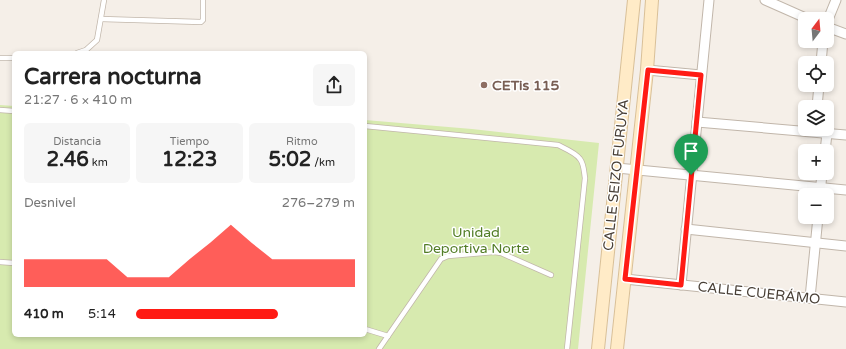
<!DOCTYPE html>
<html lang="es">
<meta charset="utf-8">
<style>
body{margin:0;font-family:"Varela Round",sans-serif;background:#f6f6f6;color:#222;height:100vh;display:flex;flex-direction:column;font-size:15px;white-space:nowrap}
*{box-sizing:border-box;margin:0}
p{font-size:13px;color:#767676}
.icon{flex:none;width:22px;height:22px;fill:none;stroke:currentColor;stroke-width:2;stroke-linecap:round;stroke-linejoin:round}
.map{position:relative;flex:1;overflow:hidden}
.drawer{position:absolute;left:12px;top:51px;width:355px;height:286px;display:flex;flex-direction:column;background:#fff;border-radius:6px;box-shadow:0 2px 6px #0003}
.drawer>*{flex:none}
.needle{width:26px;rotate:16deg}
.fabs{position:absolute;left:798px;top:12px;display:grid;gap:8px}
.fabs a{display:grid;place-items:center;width:36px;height:36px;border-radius:6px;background:#fff;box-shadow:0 2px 6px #0003;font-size:20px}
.pin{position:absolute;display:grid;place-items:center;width:34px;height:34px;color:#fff;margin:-41px -17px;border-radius:50% 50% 50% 0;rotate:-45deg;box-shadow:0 0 4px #0007}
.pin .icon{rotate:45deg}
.round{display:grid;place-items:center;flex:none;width:42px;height:42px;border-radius:6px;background:#f6f6f6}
.summary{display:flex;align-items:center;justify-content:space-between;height:68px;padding:0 12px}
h1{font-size:22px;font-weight:700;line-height:30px}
.metrics{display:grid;grid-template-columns:repeat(3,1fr);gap:6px;height:68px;padding:4px 12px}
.metrics div{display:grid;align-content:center;border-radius:6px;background:#f6f6f6;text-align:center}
.metrics b{font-size:20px;font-weight:700}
.metrics small{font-size:11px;font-weight:400}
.metrics p{font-size:11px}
.chart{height:112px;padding:8px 12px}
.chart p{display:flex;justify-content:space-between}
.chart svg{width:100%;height:72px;margin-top:4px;fill:#ff1b14;opacity:.7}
ul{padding:0 12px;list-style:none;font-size:13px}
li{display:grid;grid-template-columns:64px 48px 1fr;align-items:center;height:30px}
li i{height:10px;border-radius:5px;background:#ff1b14}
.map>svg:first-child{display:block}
.green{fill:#d7eaaf}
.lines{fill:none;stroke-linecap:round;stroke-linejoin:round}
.lane-casing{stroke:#c1b6aa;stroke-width:6}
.street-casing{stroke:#c1b6aa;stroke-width:11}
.secondary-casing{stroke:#d9c098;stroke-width:14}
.lane{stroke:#fff;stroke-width:4.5}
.street{stroke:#fff;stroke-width:9}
.secondary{stroke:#ffebc7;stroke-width:12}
.route-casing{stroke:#fff;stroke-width:8}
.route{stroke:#ff1b14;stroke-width:5}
.education-dot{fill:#8d6e63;stroke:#fff;stroke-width:1.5}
.labels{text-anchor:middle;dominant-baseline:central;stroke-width:3;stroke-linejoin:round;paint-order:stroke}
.education-label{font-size:14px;font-weight:bold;fill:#785e54;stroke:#fff;text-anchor:start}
.street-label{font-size:14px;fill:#483f36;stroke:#fff}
.park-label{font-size:14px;fill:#527d26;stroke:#fff}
</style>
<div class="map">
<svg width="846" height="349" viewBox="0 0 846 349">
<rect width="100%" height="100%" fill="#f5efe8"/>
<polygon class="green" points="0,105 14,106 14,335 365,335 365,120 472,129 599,143 578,349 0,349"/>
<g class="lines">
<g class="lane-casing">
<g id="lane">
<polyline points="101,19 201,22 203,20 203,0"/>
<polyline points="77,53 86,50 97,40 104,0"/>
<polyline points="0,58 14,58"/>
<polyline points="0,110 14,111"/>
<path d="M365,126L558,145C564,148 576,153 580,159C584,164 584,172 585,178L567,349"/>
<polyline points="0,262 14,263"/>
<polyline points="365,329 388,336"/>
<polyline points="379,349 441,259 448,256 494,252 501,253 551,275"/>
</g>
</g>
<g class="street-casing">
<g id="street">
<polyline points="765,0 808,19"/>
<polyline points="827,22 836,0"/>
<polyline points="827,27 846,34"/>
<polyline points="821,63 823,41"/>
<polyline points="647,70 701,75"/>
<polyline points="817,107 819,85"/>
<polyline points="697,122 846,135"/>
<polyline points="825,151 827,134"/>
<polyline points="617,168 846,190"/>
<polyline points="820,195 822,173"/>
<polyline points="686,229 846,246"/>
<polyline points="625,279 846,302"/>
<polyline points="681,285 709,0"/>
<polyline points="810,298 818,217"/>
</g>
</g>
<g class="secondary-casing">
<g id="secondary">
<polyline points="598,349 634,0"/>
<polyline points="617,349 647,70 652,0"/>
</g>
</g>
<use href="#lane" class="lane"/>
<use href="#street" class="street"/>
<use href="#secondary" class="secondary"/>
</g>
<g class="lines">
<g class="route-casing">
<polygon id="route" points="648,70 701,75 681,285 625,279"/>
</g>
<use href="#route" class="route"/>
</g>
<circle class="education-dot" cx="484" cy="85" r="4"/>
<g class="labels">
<g class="education-label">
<text x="492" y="85">CETis 115</text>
</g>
<g class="street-label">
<text transform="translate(616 175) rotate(-84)">CALLE SEIZO FURUYA</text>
<text transform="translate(759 293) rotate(6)">CALLE CUERÁMO</text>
</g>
<g class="park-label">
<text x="476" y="232">Unidad<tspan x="476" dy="16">Deportiva Norte</tspan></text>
</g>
</g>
</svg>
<div class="fabs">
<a><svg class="needle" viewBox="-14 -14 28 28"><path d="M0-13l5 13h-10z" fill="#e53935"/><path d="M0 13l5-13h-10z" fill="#767676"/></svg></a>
<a><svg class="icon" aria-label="locate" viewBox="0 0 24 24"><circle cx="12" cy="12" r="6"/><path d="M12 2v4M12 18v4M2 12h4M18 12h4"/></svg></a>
<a><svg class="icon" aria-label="layers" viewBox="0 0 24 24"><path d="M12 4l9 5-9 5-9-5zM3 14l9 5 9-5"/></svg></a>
<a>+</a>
<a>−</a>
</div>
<div class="pin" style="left:691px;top:175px;background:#1e9e55"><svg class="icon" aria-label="arrive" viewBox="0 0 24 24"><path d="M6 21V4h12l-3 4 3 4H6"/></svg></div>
<section class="drawer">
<div class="summary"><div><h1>Carrera nocturna</h1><p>21:27 · 6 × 410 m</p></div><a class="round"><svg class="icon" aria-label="share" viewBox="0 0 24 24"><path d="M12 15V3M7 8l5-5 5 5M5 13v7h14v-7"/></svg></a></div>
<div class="metrics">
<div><p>Distancia</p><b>2.46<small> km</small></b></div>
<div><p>Tiempo</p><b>12:23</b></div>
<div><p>Ritmo</p><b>5:02<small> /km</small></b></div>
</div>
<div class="chart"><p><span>Desnivel</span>276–279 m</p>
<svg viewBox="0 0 160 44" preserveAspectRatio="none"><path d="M0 44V27L10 27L20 27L30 27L40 27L50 38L60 38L70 38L80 27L90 17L100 6L110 17L120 27L130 27L140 27L150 27L160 27V44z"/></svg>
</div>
<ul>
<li><b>410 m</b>5:14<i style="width:65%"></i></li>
</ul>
</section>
</div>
